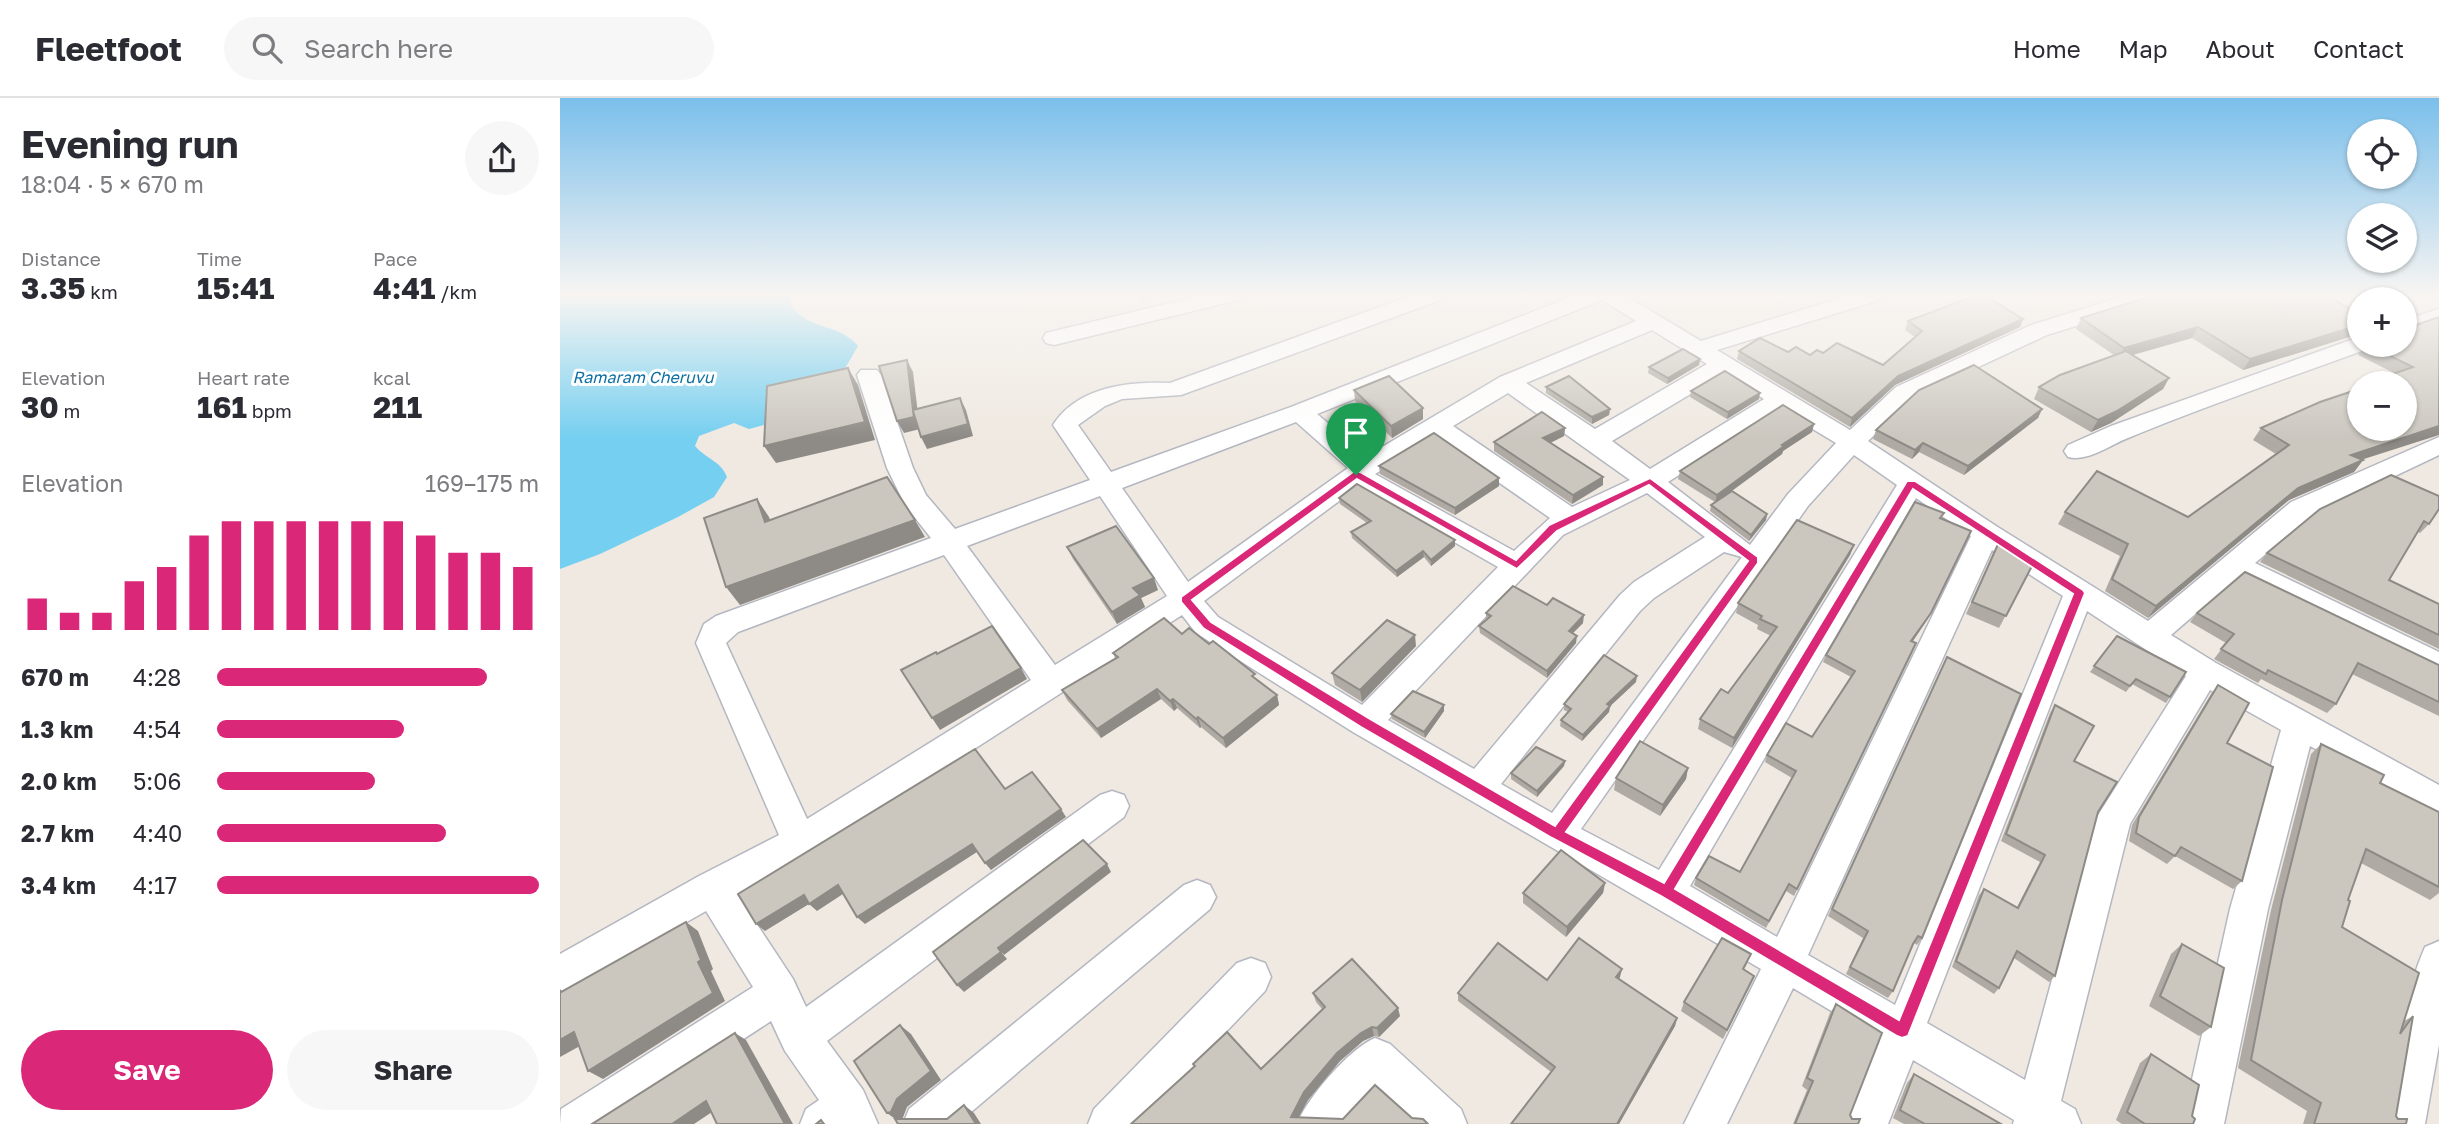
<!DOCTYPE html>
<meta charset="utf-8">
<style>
body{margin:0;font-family:"Golos Text",sans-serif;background:#f7f7f7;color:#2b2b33;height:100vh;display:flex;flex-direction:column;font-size:26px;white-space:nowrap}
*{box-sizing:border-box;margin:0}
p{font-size:23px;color:#7c7c81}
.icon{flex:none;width:38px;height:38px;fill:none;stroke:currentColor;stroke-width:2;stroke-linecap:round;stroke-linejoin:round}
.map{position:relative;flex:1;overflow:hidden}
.details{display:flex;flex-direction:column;background:#fff;width:560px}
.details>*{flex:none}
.controls{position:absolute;left:1787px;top:21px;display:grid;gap:14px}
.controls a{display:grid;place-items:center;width:70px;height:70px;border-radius:50%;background:#fff;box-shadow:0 2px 5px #0004;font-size:35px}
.pin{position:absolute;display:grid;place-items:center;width:60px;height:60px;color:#fff;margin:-72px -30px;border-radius:50% 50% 50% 0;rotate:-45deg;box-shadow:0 0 7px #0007}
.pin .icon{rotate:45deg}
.round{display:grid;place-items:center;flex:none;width:74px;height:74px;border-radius:37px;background:#f7f7f7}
.summary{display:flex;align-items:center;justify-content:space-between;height:119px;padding:0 21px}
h1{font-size:38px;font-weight:700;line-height:52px}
.figures{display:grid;grid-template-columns:repeat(3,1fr);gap:10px;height:119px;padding:7px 21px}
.figures div{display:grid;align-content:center}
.figures b{font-size:30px;font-weight:700}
.figures small{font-size:19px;font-weight:400}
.figures p{font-size:19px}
.chart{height:196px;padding:14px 21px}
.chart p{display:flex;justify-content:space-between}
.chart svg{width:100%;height:126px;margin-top:7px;stroke:#db2777;stroke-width:6}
.cta{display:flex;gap:14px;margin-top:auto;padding:14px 21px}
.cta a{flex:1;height:80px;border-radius:42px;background:#db2777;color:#fff;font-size:28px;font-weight:700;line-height:80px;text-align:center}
.cta a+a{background:#f7f7f7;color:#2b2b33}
ul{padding:0 21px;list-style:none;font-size:23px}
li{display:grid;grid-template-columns:112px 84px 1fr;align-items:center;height:52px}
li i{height:18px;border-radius:9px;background:#db2777}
header{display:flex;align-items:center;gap:42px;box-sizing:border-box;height:98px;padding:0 35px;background:#fff;border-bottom:2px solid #e1e1e2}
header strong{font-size:33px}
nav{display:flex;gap:38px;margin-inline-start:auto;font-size:24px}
.search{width:490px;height:63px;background:#f7f7f7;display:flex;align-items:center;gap:18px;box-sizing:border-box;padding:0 24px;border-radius:38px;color:#7c7c81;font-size:26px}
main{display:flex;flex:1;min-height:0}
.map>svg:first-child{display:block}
.water{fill:#75cff0}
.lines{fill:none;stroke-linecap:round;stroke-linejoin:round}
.minor-casing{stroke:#b4b7c1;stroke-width:3}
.minor{fill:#fff;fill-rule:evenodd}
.wall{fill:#afaba4}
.shaded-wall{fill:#8e8b86}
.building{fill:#cbc7bf;stroke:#8e8b86;stroke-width:2}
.route{fill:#db2777;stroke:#fff;stroke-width:2;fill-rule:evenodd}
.labels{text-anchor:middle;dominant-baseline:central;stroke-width:6;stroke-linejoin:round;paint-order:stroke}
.far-water-label{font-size:16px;font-style:italic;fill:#0d6fa3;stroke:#fff}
</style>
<header>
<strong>Fleetfoot</strong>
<div class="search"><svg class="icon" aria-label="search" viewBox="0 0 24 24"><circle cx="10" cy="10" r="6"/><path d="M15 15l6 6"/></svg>Search here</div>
<nav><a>Home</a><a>Map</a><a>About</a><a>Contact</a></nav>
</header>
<main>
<section class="details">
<div class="summary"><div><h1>Evening run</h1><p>18:04 · 5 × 670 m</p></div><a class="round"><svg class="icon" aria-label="share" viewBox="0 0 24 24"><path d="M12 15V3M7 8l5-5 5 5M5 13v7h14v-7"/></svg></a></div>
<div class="figures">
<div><p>Distance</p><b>3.35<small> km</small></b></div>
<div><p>Time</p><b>15:41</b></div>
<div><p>Pace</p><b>4:41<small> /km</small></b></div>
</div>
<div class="figures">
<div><p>Elevation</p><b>30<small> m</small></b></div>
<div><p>Heart rate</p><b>161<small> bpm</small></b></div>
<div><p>kcal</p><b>211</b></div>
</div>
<div class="chart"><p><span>Elevation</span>169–175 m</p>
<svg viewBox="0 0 160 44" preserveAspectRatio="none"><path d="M5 44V33M15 44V38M25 44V38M35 44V27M45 44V22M55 44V11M65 44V6M75 44V6M85 44V6M95 44V6M105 44V6M115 44V6M125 44V11M135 44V17M145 44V17M155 44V22"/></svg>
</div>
<ul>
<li><b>670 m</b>4:28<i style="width:84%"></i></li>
<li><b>1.3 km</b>4:54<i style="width:58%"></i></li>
<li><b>2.0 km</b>5:06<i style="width:49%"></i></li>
<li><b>2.7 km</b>4:40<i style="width:71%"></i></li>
<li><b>3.4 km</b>4:17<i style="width:100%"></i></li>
</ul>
<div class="cta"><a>Save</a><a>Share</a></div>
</section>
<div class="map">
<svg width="1879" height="1026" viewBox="0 0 1879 1026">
<rect width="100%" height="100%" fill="#efe9e1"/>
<path class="water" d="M0,196H233L230,206C247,233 278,224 298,248L284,272L208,326L189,331L174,325L139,338L135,348C146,361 161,363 167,379L154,399L118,419L40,456L0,471Z"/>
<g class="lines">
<g class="minor-casing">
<g id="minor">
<polygon points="647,196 685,196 682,201 494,247 486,245 483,240 486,235"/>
<path d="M855,196H886L883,201L621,297L562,301L545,308L518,327L551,374L731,309L1018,196H1063L1141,243L1293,196H1326L1323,201L1157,252L1290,332L1336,289L1471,227L1571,196H1604L1601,201L1487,237L1354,299L1308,343L1436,428L1588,523L1731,404L1879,339V357L1751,418L1695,465L1879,554V580L1677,480L1611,537L1656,565L1879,687V719L1750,648L1708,811L1664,1026H1622L1670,811L1721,632L1650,592L1570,726L1501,1003L1515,1011L1521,1026H1453L1454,1022L1353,962L1328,1026H1286L1320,942L1233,890L1167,1026H1124L1201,871L793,634L636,535L622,517L253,755L177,796L233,881L246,909L540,697L552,693L564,697L569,708L564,719L267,943L303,992L318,1026H240L246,1011L259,1002L225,953L211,923L54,1026H0L1,1011L193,889L146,813L0,896V856L139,778L219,737L136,545L144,526L156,518L371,440L345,407L327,370L297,277L301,272H317L321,277L353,370L366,397L395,431L530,382L493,327C517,289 568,283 610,285ZM1042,202L1076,223L940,279L807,358L757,316ZM1092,232L1147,266L1035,331L966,285ZM1164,276L1204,301L1090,371L1052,343ZM948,295L1070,382L1012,409L893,328ZM1221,312L1276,345L1228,396L1190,447L1108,384ZM736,324L788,370L628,484L562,390ZM875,340L990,420L954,453L815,376ZM1294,357L1337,387L1099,772L1021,731L1248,408ZM798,389L938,469L802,607L658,519L644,503ZM1087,395L1145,439L1074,484L1060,497L914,671L828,622L1003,437ZM540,398L607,498L495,567L407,448ZM1356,400L1411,438L1217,839L1130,788ZM1432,452L1503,498L1335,907L1248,857ZM1164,454L1182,459L992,715L941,686L1080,513L1094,500ZM384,457L471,582L247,721L166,545L178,534ZM1527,513L1626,578L1535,722L1465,982L1367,925Z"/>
<polygon points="1879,211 1879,225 1844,237 1844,222"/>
<path d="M1799,239V247H1810L1807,251C1728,280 1647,307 1568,340C1550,347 1528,364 1508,359L1504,353L1508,347L1551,328Z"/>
<polygon points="637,782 650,787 656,799 650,811 397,1026 343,1026 349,1011 624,787"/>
<path d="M1879,843V947L1865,1026H1823C1834,967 1841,904 1865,849Z"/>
<polygon points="691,860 705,865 711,879 705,893 578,1026 528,1026 534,1011 677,865"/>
<path d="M815,940L830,946L901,1011L907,1026H855L817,991L786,1026H737C747,1000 789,951 815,940Z"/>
</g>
</g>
<use href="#minor" class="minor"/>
</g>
<g class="wall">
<polygon points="1799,216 1799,236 1683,272 1632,240 1573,257 1609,280 1603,291 1551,325 1531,334 1474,301 1479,289 1554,257 1516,231 1521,220"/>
<polygon points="1879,219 1803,362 1794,374 1729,402 1588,520 1545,493 1560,458 1498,426 1505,414 1628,419 1716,356 1693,342 1701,330 1817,285 1821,280 1834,275 1798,257 1805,247 1844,247 1853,228"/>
<polygon points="1463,221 1460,229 1335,287 1290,329 1177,261 1179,253 1228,254 1250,257 1263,255 1323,267 1355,239 1345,232 1348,223"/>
<polygon points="1140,261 1139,267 1107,286 1088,275 1089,269"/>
<polygon points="986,289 1050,311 1049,317 1032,326 986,295"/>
<polygon points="794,292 863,321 832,340 795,303"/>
<polygon points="1131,293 1199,301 1167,321 1130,299"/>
<polygon points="1482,311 1478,320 1404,377 1359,354 1352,361 1313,341 1316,332"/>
<polygon points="1254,326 1252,334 1223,353 1222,356 1172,393 1207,416 1206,422 1189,443 1150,413 1151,407 1155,404 1118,381 1120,373"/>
<polygon points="1005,330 1004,338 990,345 1043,379 1043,387 1012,406 934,353 934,344"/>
<polygon points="819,368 939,388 895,417 820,376"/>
<polygon points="1831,377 1869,426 1860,435 1858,434 1829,482 1879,506 1879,551 1700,464 1707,455"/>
<polygon points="779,400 895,442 895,448 871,468 864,459 837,479 792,440 791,434 807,425 780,406"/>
<polygon points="1381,421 1367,522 1353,543 1353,553 1234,798 1226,793 1206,830 1134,787 1136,780 1180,774 1232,680 1205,664 1207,657 1252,639 1291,579 1263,564 1266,557"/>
<polygon points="1294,447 1290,457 1172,650 1138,631 1140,621 1168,595 1211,538 1197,531 1198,527 1176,515 1178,505"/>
<polygon points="507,449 598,492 581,500 585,509 557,526 513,461"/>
<polygon points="1433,456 1473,466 1439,530 1406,516"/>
<polygon points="987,507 1023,525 1013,535 1016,545 987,580 920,535 919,528 926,522 926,515"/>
<polygon points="1637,515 1879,567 1879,618 1792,576 1776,606 1767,615 1701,581 1698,585 1654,561 1666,545 1630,524"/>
<polygon points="622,536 649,546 717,597 719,607 666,650 641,629 640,630 617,610 614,613 601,601 541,640 507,602 502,592 555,560 553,555"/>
<polygon points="1557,538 1610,599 1606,605 1572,586 1566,594 1530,574"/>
<polygon points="856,548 802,604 775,587 772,575"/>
<polygon points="1387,559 1362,840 1357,847 1354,845 1333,893 1328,900 1286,876 1303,840 1268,818"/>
<polygon points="1076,584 1050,608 1049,614 1022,643 1000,628 1001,622 1008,614 1004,612 1004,606"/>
<polygon points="1658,587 1667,645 1682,783 1673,791 1615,758 1607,766 1569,743 1572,727 1651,596"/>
<polygon points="1495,607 1514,663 1538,714 1495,878 1489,884 1454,860 1439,890 1434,896 1392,869 1419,797 1424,791 1457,809 1480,764 1441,743 1490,615"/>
<polygon points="884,613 865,640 832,621 831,616"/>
<polygon points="1761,646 1820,685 1879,714 1879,795 1870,802 1801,765 1788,802 1782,829 1844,923 1853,918 1836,1018 1846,1026 1743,1026 1747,1013 1678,970 1711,812 1751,656"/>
<polygon points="1005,663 1004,668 977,699 951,681 951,675"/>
<polygon points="1128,670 1126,681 1100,718 1054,692 1056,680"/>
<polygon points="1045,785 1043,795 1006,839 963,805 963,795"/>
<polygon points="1622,846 1651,929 1639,938 1589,908 1611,856"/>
<polygon points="1187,866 1184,871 1190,887 1163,941 1121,913 1124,904"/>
<polygon points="1060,879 1059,881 1117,920 1115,928 1059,1026 951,1026 991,974 898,903 898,895 987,882"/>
<polygon points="753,895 840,918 819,939 814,938 803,943 780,963 748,1002 738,1019 783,1021 852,1020 571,1026 634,968 701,971 762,911 756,904"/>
<polygon points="1276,906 1290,1017 1298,1026 1233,1026 1247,992 1242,988 1270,915"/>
<polygon points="1591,956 1632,1018 1633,1026 1562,1026 1556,1022 1580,965"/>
<polygon points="1354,976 1441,1026 1344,1026 1333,1020 1347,985"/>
</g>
<g class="shaded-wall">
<polygon points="579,196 608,196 580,202"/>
<polygon points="1463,221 1460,229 1335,287 1290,329 1292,320 1338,278"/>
<polygon points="1799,227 1799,236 1683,272 1690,261"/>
<polygon points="1638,229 1632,240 1558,261 1564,250"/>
<polygon points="1140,261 1139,267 1107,286 1108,280"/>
<polygon points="347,262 353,274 359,324 353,312"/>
<polygon points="288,270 298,287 315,342 216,365 204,348"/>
<polygon points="1609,280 1603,291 1551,325 1531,334 1538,322"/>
<polygon points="1200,295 1199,301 1167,321 1168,314"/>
<polygon points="400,300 406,312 413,338 367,351 361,339"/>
<polygon points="863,310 863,321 832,340 831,328"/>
<polygon points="1050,311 1049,317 1032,326 1032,319"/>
<polygon points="1482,311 1478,320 1404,377 1408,368"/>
<polygon points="353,313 360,331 344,335 337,323"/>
<polygon points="1254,326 1252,334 1223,353 1222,356 1155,405 1157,397 1222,347"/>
<polygon points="1879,328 1879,337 1782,368 1791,357"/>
<polygon points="1005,330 1004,338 982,349 983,340"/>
<polygon points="1363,345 1359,354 1352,361 1355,352"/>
<polygon points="1803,362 1794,374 1729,402 1588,520 1596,508 1738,390"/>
<polygon points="1043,379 1043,387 1012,406 1013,397"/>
<polygon points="939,380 939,388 895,417 895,410"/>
<polygon points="197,401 209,419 218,442 205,424"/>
<polygon points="1207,416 1206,422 1189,443 1191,437"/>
<polygon points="355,422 365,439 180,507 166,489"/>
<polygon points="1411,433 1367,522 1348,550 1351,543"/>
<polygon points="895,442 895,448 871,468 871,462"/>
<polygon points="1294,447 1290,457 1172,650 1174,640"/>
<polygon points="863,453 864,459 837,479 836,473"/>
<polygon points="594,480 598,492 581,500 585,509 557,526 552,514 573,490"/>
<polygon points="1024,517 1023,525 1008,540 1009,533"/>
<polygon points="855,537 856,548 802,604 800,592"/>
<polygon points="1017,538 1016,545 987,580 987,573"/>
<polygon points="461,570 467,581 380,632 372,620"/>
<polygon points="1077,578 1076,584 1046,612 1047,606"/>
<polygon points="597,591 601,601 541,640 537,631"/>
<polygon points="717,597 719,607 666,650 663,640"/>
<polygon points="613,601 617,610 614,613 610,603"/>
<polygon points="884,607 884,613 865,640 864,634"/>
<polygon points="1050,608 1049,614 1022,643 1023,637"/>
<polygon points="638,619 641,629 640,630 636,621"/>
<polygon points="1005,663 1004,668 977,699 977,693"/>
<polygon points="1128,670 1126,681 1100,718 1103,707"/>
<polygon points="501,711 506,719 431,772 425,765"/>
<polygon points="412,746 417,754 305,826 297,819"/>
<polygon points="547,766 551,774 444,857 438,850"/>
<polygon points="1045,785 1043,795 1006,839 1007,829"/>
<polygon points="278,787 286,794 257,813 249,806 205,833 196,826 244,797"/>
<polygon points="126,824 138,833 153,871 151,873 165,903 43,981 28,973 138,864"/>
<polygon points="441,854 447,861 404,894 397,887"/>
<polygon points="1062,871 1060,879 1054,888 1056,879"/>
<polygon points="838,910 840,918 819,939 817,930"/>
<polygon points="1117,920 1115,928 1059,1026 1057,1026"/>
<polygon points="340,927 351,936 381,982 347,1009 342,1022 338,1023 327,1015"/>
<polygon points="812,929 814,938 803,943 780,963 748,1002 735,1026 731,1019 744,994 777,955 801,935"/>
<polygon points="14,934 29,943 0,959 0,942"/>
<polygon points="175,935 186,942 233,1026 225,1026"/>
<polygon points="146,1003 158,1010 134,1026 112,1026"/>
<polygon points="404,1007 414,1015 421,1026 416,1026"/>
</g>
<g class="building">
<polygon points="1420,196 1422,196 1463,221 1338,278 1292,320 1179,253 1200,240 1228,254 1236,249 1250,257 1257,252 1263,255 1277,245 1323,267 1362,233 1348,223"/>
<polygon points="1598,196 1764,196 1799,216 1799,227 1690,261 1638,229 1564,250 1521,220"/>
<polygon points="1879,219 1879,328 1791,357 1803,362 1738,390 1596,508 1552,481 1568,446 1505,414 1537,373 1628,419 1729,347 1701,330 1760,304 1799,291 1799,331 1844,331 1844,285 1818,285 1825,283 1821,280 1853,269 1808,247 1844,247 1844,224 1850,223 1853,228"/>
<polygon points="1123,251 1140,261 1108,280 1089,269"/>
<polygon points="1566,253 1609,280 1557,313 1538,322 1479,289 1500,277"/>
<polygon points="347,262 353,312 400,300 408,326 361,339 353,313 354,319 337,323 319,268"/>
<polygon points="1414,267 1482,311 1408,368 1363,345 1355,352 1316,332 1359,292"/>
<polygon points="288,270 305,324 204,348 207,288"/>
<polygon points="1165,273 1200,295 1168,314 1131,293"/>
<polygon points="829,278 863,310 831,328 794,292"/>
<polygon points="1009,278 1050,311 1032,319 986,289"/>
<polygon points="1223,307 1254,326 1222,347 1224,348 1157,397 1120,373"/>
<polygon points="982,314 1005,330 983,340 1043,379 1013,397 934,344"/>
<polygon points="874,335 939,380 895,410 819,368"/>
<polygon points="1831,377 1879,398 1879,411 1869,426 1864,423 1829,482 1879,506 1879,537 1707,455 1760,411"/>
<polygon points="327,379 355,422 166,489 144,420 197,401 205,424"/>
<polygon points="797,386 895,442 871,462 863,453 836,473 791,434 811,423 779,400"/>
<polygon points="1172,393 1207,416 1191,437 1151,407"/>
<polygon points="1355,404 1384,415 1380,420 1411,433 1371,515 1351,543 1356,545 1237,791 1229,786 1209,823 1136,780 1149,758 1180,774 1236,673 1207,657 1226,625 1252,639 1295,573 1266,557"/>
<polygon points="1237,422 1294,447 1174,640 1140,621 1161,591 1168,595 1217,529 1200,521 1202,518 1178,505"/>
<polygon points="556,428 594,480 573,490 580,497 552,514 507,449"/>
<polygon points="1439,444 1473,466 1446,518 1412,504"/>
<polygon points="1685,474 1879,567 1879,604 1798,565 1776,606 1708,572 1706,576 1661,551 1674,536 1637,515"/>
<polygon points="953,488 987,507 993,500 1024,517 1009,533 1017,538 987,573 919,528 931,518 926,515"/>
<polygon points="604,520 622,536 629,530 649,546 653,543 695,576 692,578 717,597 663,640 638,619 636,621 613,601 610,603 597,591 537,631 502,592 558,559 553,555"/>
<polygon points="827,522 855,537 800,592 772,575"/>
<polygon points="432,528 461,570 372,620 341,572 376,554 377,556"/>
<polygon points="1557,538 1626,574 1610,599 1576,581 1570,588 1534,568"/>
<polygon points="1044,557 1077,578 1047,606 1050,608 1023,637 1001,622 1011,611 1004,606"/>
<polygon points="1387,559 1461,596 1362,840 1358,838 1353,846 1333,893 1290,869 1308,833 1272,811"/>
<polygon points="1658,587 1689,605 1667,645 1713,669 1682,783 1621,749 1615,758 1576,735 1579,719"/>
<polygon points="853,593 884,607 864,634 831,616"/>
<polygon points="1495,607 1534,628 1514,663 1557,684 1538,714 1495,878 1457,853 1439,890 1396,863 1424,791 1458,810 1485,757 1446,736"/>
<polygon points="1080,643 1128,670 1103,707 1056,680"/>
<polygon points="1761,646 1824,677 1820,685 1879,714 1879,789 1806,751 1788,802 1790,803 1782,829 1859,875 1840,936 1853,918 1836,1018 1838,1021 1847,1021 1846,1026 1754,1026 1761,1005 1691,962 1722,802"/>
<polygon points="976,649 1005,663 977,693 951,675"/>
<polygon points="415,651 445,691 472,674 501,711 425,765 412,746 297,819 278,787 249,806 244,797 196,826 178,796"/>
<polygon points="523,742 547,766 438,850 441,854 397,887 373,854"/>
<polygon points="1001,752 1045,785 1007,829 963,795"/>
<polygon points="126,824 141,862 138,864 153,895 28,973 14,934 0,942 0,892 1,894"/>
<polygon points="1019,840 1062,871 1056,879 1117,920 1057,1026 951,1026 995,969 898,895 938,845 987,882"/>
<polygon points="1162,840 1191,856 1183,871 1194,878 1167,932 1124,904"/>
<polygon points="1622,846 1664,870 1651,929 1600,898"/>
<polygon points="792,861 838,910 817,930 812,929 801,935 777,955 744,994 731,1019 783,1021 815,987 852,1020 863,1021 868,1026 571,1026 635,968 633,966 667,934 701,971 765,909 753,895"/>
<polygon points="1276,906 1322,935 1290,1017 1292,1021 1300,1021 1298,1026 1235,1026 1253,983 1247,980"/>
<polygon points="340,927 371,973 337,1001 331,1014 327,1015 294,963"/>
<polygon points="175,935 225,1026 157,1026 146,1003 112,1026 32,1026"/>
<polygon points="1591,956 1639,987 1632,1018 1635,1021 1633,1026 1585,1026 1567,1014"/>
<polygon points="1354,976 1441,1026 1365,1026 1340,1012"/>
<polygon points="404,1007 416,1026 338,1026 335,1021 387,1021"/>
<polygon points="261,1022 264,1026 256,1026"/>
</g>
<linearGradient id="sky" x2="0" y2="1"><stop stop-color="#7abfeb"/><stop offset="0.58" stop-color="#f8f5f2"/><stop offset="1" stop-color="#f8f5f2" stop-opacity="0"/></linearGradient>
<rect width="1879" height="340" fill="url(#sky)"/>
<path class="route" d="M793,374H800L956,462L989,427L1090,380L1198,459V465L1006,734L1104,785L1347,383H1355L1523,492L1525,495L1348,938L1342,940L1337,938L1101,798L992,740L801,629L643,530L621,504V499ZM797,381L957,471L997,433L1089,387L1188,463L995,728L810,621L651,524L632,502ZM1353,391L1513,496L1339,922L1115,791Z"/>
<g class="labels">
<g class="far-water-label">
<text x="83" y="279">Ramaram Cheruvu</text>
</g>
</g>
</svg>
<div class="controls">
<a><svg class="icon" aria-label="locate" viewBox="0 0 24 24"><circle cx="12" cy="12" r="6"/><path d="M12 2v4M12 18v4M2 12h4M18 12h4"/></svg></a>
<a><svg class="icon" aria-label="layers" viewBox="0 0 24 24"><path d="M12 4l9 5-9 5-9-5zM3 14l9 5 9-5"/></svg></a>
<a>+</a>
<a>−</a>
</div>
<div class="pin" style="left:796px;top:377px;background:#1e9e55"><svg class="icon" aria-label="arrive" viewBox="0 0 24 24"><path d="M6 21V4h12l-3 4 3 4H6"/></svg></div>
</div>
</main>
